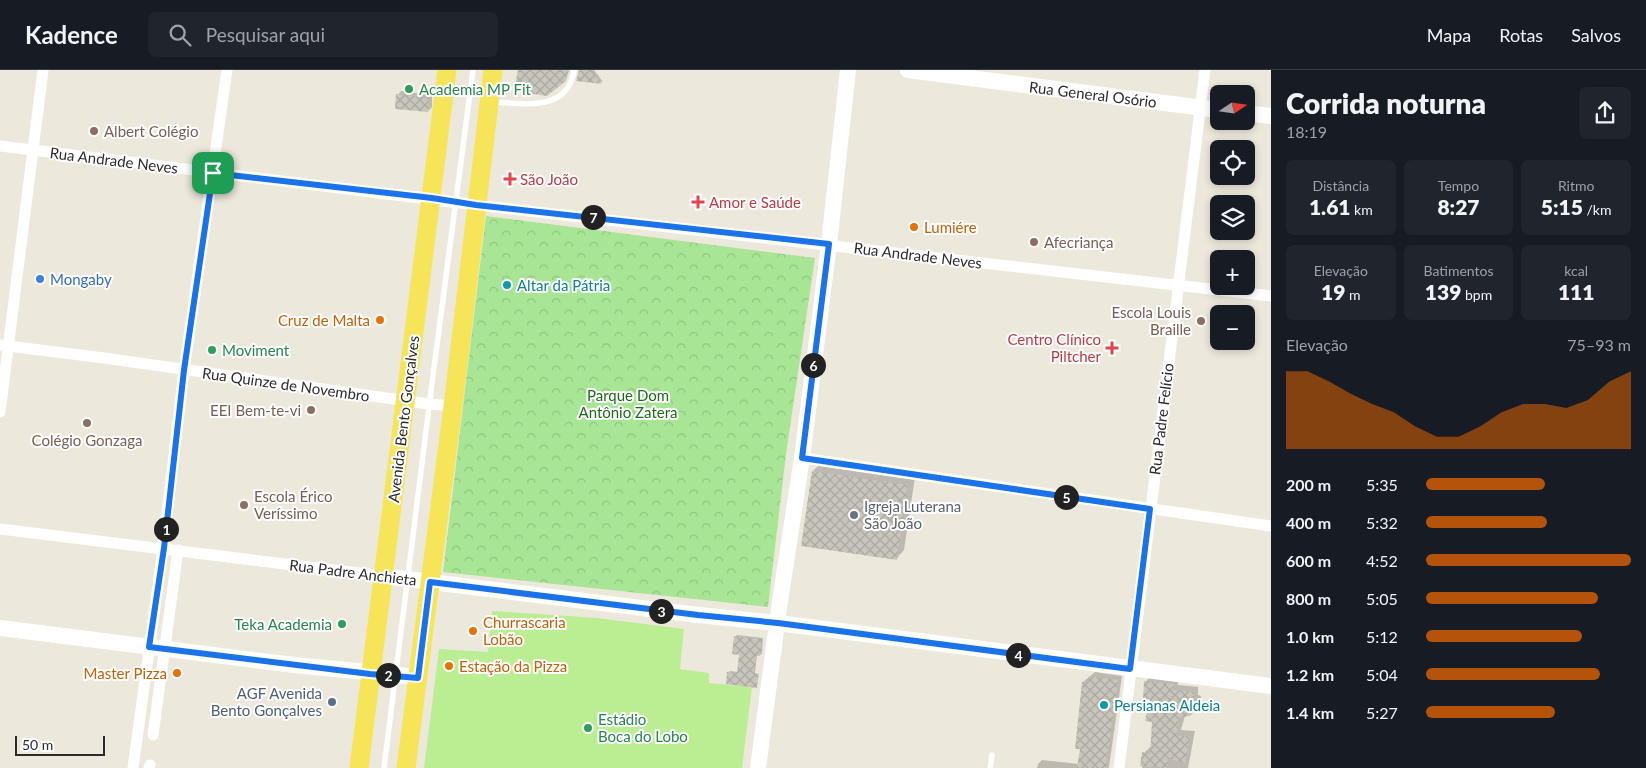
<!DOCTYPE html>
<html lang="pt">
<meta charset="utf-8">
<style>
body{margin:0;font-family:Lato,sans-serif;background:#20242c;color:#f1f3f6;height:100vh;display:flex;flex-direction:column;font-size:19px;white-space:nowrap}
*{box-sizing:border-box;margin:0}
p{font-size:16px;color:#9ea1a6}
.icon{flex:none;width:28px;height:28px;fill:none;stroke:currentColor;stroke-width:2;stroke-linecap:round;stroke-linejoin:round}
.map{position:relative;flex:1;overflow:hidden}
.side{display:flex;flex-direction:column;background:#171b24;width:375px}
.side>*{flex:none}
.needle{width:32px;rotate:77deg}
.tools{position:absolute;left:1210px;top:15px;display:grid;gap:10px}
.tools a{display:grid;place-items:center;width:45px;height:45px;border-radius:8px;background:#171b24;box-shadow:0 2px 8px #0003;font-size:25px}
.scale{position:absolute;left:15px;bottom:12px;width:90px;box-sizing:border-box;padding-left:5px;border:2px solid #2b2b2b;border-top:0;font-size:14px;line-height:18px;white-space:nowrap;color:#2b2b2b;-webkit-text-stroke:4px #fff;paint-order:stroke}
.pin{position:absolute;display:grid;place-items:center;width:42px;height:42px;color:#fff;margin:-21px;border-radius:10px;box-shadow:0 2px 8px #0006}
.km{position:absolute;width:25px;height:25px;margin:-12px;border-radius:50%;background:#222;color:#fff;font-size:14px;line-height:25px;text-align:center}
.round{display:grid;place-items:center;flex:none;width:52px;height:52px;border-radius:8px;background:#20242c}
.summary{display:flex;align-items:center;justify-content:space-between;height:85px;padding:0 15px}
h1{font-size:28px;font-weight:800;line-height:38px}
.figures{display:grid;grid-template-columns:repeat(3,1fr);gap:8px;height:85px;padding:5px 15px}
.figures div{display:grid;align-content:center;border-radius:8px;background:#20242c;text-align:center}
.figures b{font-size:21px;font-weight:800}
.figures small{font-size:14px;font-weight:400}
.figures p{font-size:14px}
.chart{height:140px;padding:10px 15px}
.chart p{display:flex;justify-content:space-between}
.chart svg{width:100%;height:90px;margin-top:5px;fill:#b45309;opacity:.7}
ul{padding:0 15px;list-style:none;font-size:16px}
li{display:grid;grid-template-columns:80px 60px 1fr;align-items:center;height:38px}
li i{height:12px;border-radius:6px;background:#b45309}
header{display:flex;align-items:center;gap:30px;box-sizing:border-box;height:70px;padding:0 25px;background:#171b24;border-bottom:1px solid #363941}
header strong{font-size:24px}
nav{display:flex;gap:28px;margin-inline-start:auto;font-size:18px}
.search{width:350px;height:45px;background:#20242c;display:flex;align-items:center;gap:12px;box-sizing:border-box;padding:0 18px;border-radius:8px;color:#9ea1a6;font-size:19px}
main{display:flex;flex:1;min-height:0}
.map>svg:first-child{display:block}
.park{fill:url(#park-crowns)}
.pitch{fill:#bbee92}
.shadow{fill:#0003}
.building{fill:url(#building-cross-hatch)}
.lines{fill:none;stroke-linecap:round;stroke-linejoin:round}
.lane{stroke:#fff;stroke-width:5.5}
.street{stroke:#fff;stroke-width:11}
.secondary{stroke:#fff;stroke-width:16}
.primary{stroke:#f6e558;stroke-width:19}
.route-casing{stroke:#fff;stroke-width:10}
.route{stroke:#1a73e8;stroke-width:6}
.leisure-dot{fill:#2e9e5b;stroke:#fff;stroke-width:2}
.education-dot{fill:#8d6e63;stroke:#fff;stroke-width:2}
.health-dot{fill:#e0444e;stroke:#fff;stroke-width:2}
.food-dot{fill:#e8710a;stroke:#fff;stroke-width:2}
.shop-dot{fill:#3f7fe0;stroke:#fff;stroke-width:2}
.culture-dot{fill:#0f9aa8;stroke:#fff;stroke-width:2}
.worship-dot{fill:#6b7280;stroke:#fff;stroke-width:2}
.service-dot{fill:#5c6f8a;stroke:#fff;stroke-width:2}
.labels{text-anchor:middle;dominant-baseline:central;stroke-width:4;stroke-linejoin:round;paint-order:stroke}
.leisure-label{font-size:15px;fill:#27864d;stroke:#fff;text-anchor:start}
.street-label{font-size:15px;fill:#2b2b2b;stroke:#fff}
.education-label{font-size:15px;fill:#785e54;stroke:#fff;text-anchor:start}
.health-label{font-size:15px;fill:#be3a42;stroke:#fff;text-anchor:start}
.food-label{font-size:15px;fill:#c56008;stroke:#fff;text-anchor:start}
.shop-label{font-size:15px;fill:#366cbe;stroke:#fff;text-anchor:start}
.culture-label{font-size:15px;fill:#0d838f;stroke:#fff;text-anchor:start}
.park-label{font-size:15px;fill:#1e6b17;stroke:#fff}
.worship-label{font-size:15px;fill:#5b616d;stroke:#fff;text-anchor:start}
.service-label{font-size:15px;fill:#4e5e75;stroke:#fff;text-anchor:end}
</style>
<header>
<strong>Kadence</strong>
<div class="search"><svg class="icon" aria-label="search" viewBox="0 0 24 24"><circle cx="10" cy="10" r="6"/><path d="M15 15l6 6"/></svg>Pesquisar aqui</div>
<nav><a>Mapa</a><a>Rotas</a><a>Salvos</a></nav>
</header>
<main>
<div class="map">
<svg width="1271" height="698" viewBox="0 0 1271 698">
<defs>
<pattern id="park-crowns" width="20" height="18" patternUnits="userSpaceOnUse" patternTransform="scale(1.25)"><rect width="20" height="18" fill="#a8e696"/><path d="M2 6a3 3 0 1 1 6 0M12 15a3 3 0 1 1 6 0" fill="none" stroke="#91c581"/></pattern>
<pattern id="building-cross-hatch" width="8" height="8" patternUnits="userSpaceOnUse" patternTransform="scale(1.25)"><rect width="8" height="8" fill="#c8c5bc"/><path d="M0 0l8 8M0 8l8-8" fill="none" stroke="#aca9a2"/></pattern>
</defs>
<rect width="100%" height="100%" fill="#ede8dc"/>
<polygon class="park" points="486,146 815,188 786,384 768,537 443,502"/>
<polygon class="pitch" points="492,541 597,548 684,559 680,599 709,603 709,613 752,617 742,698 424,698 439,579 488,582"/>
<g class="shadow">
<polygon points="580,0 594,0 603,12 577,10"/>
<polygon points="401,21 432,25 432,37 428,41 398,25"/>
<polygon points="821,393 915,407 904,480 896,489 813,401"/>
<polygon points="737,565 763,568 762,584 757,585 755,603 759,604 756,617 728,602 730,601 738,602 740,584 736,566"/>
<polygon points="1095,602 1122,606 1109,697 1108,698 1037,698 1038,694 1042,690 1079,694 1081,678 1083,612"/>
<polygon points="1151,606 1178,608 1178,615 1198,617 1198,625 1201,626 1201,634 1191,645 1185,646 1181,660 1195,661 1188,698 1142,698 1144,683 1150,677 1152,677 1154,651 1151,628 1145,612"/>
</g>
<g class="building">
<polygon points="518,0 569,0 566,11 547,26 514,21"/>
<polygon points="579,0 591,0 602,14 576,11"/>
<polygon points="396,24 429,28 428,42 395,39"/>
<polygon points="812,401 908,415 897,490 801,476"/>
<polygon points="734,566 762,569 760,586 756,586 754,604 758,605 757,618 726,614 727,602 737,603 739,585 732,584"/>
<polygon points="1089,606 1118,610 1106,698 1077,698 1080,679 1075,679 1082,612 1088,612"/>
<polygon points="1144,611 1173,614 1173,620 1193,622 1192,631 1196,631 1195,641 1192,641 1191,646 1180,647 1176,666 1190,666 1185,693 1169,689 1167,698 1140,696 1142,682 1150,684 1152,652 1145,651 1150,629 1143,629"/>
</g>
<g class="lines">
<g class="lane">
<path d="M491,32C523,33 568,43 574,0"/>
<polyline points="384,698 431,321 473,0"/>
<polyline points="990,698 992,685"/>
</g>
<g class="street">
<polyline points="0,76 476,135 1271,226"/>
<polyline points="0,275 104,288 429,334 453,336"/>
<polyline points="0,342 43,0"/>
<polyline points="802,388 1271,456"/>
<polyline points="0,459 383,506"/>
<polyline points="153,665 178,480"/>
<polyline points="133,698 163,478 184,301 227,0"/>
<polyline points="149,698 150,695"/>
<polyline points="1119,698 1205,0"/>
</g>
<g class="secondary">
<polyline points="908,0 1219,40"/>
<polyline points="1246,43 1271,46"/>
<polyline points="383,506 698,545 778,553 1271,616"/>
<polyline points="0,558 294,595 418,607"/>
<polyline points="758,698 779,538 802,388 829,174 848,0"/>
</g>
<g class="primary">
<polyline points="359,698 447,0"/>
<polyline points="406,698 453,336 493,0"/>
</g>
</g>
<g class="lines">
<g class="route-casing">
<polygon id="route" points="213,103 432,128 476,135 829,174 802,388 1150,439 1130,599 778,553 698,545 430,512 418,608 370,604 149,577 164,478 184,300"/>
</g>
<use href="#route" class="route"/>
</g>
<g class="leisure-dot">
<circle cx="409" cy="19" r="5"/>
<circle cx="212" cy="280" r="5"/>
<circle cx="342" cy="554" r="5"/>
<circle cx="588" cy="658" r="5"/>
</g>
<g class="education-dot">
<circle cx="94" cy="61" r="5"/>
<circle cx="1034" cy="172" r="5"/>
<circle cx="1201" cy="251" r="5"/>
<circle cx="311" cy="340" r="5"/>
<circle cx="87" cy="353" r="5"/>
<circle cx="244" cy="435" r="5"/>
</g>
<g class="health-dot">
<path d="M507.5 101.5h5v5h5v5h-5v5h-5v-5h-5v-5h5z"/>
<path d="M695.5 124.5h5v5h5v5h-5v5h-5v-5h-5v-5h5z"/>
<path d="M1109.5 270.5h5v5h5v5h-5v5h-5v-5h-5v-5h5z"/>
</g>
<g class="food-dot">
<circle cx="914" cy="157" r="5"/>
<circle cx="380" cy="250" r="5"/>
<circle cx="473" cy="561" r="5"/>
<circle cx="449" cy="596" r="5"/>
<circle cx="177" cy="603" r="5"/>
</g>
<circle class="shop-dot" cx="40" cy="209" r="5"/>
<g class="culture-dot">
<circle cx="507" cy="215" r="5"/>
<circle cx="1104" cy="635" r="5"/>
</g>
<circle class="worship-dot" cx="854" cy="445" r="5"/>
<circle class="service-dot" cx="332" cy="632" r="5"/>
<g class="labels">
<g class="leisure-label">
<text x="419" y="19">Academia MP Fit</text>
<text x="222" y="280">Moviment</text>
<text x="332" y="554" text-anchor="end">Teka Academia</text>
<text x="598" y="649">Estádio<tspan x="598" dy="17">Boca do Lobo</tspan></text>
</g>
<g class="street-label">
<text transform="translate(1093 24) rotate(7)">Rua General Osório</text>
<text transform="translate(114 90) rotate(7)">Rua Andrade Neves</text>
<text transform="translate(918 185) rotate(7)">Rua Andrade Neves</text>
<text transform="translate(286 314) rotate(8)">Rua Quinze de Novembro</text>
<text transform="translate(403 349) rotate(-83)">Avenida Bento Gonçalves</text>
<text transform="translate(1161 349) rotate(-83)">Rua Padre Felício</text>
<text transform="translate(353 502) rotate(7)">Rua Padre Anchieta</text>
</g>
<g class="education-label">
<text x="104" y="61">Albert Colégio</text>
<text x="1044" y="172">Afecriança</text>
<text x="1191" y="242" text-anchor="end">Escola Louis<tspan x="1191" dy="17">Braille</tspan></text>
<text x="301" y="340" text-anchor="end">EEI Bem-te-vi</text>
<text x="87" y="370" text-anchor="middle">Colégio Gonzaga</text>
<text x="254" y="426">Escola Érico<tspan x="254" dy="17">Veríssimo</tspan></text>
</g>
<g class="health-label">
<text x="520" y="109">São João</text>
<text x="709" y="132">Amor e Saúde</text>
<text x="1101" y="269" text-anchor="end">Centro Clínico<tspan x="1101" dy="17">Piltcher</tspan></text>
</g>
<g class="food-label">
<text x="924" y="157">Lumiére</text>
<text x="370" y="250" text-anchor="end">Cruz de Malta</text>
<text x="483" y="552">Churrascaria<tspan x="483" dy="17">Lobão</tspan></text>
<text x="459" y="596">Estação da Pizza</text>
<text x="167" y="603" text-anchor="end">Master Pizza</text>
</g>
<g class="shop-label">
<text x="50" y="209">Mongaby</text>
</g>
<g class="culture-label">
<text x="517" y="215">Altar da Pátria</text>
<text x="1114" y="635">Persianas Aldeia</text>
</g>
<g class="park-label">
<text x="628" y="325">Parque Dom<tspan x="628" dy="17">Antônio Zatera</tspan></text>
</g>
<g class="worship-label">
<text x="864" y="436">Igreja Luterana<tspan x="864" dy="17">São João</tspan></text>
</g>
<g class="service-label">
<text x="322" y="623">AGF Avenida<tspan x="322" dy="17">Bento Gonçalves</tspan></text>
</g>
</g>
</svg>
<div class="tools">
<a><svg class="needle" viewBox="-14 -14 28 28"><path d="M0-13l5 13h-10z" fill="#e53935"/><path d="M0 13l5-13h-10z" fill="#9ea1a6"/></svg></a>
<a><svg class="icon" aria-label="locate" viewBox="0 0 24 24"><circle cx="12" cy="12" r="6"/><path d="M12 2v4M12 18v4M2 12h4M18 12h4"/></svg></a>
<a><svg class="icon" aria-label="layers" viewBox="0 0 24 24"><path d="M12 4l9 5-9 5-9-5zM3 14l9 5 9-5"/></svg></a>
<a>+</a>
<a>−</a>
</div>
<div class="scale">50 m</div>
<div class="pin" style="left:213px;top:103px;background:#1e9e55"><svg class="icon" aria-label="arrive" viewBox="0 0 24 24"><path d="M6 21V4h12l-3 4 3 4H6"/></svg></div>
<b class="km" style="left:166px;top:459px">1</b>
<b class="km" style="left:388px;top:605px">2</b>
<b class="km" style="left:661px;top:541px">3</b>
<b class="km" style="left:1018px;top:585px">4</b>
<b class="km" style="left:1066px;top:427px">5</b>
<b class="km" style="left:813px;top:295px">6</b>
<b class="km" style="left:593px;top:147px">7</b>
</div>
<section class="side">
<div class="summary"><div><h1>Corrida noturna</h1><p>18:19</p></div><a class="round"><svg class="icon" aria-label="share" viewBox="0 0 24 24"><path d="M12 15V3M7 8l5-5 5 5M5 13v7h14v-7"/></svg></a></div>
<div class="figures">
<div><p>Distância</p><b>1.61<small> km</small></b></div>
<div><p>Tempo</p><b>8:27</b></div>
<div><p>Ritmo</p><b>5:15<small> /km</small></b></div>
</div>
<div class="figures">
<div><p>Elevação</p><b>19<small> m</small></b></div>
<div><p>Batimentos</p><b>139<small> bpm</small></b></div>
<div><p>kcal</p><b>111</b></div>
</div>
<div class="chart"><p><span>Elevação</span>75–93 m</p>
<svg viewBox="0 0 160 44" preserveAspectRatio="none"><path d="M0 44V6L10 6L20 11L30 17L40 22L50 26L60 33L70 38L80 38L90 33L100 26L110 22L120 22L130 24L140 20L150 11L160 6V44z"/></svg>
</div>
<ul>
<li><b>200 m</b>5:35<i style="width:58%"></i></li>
<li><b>400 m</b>5:32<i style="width:59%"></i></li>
<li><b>600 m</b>4:52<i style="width:100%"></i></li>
<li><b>800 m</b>5:05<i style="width:84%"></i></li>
<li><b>1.0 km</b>5:12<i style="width:76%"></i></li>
<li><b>1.2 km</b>5:04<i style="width:85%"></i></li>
<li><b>1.4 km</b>5:27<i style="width:63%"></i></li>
</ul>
</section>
</main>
